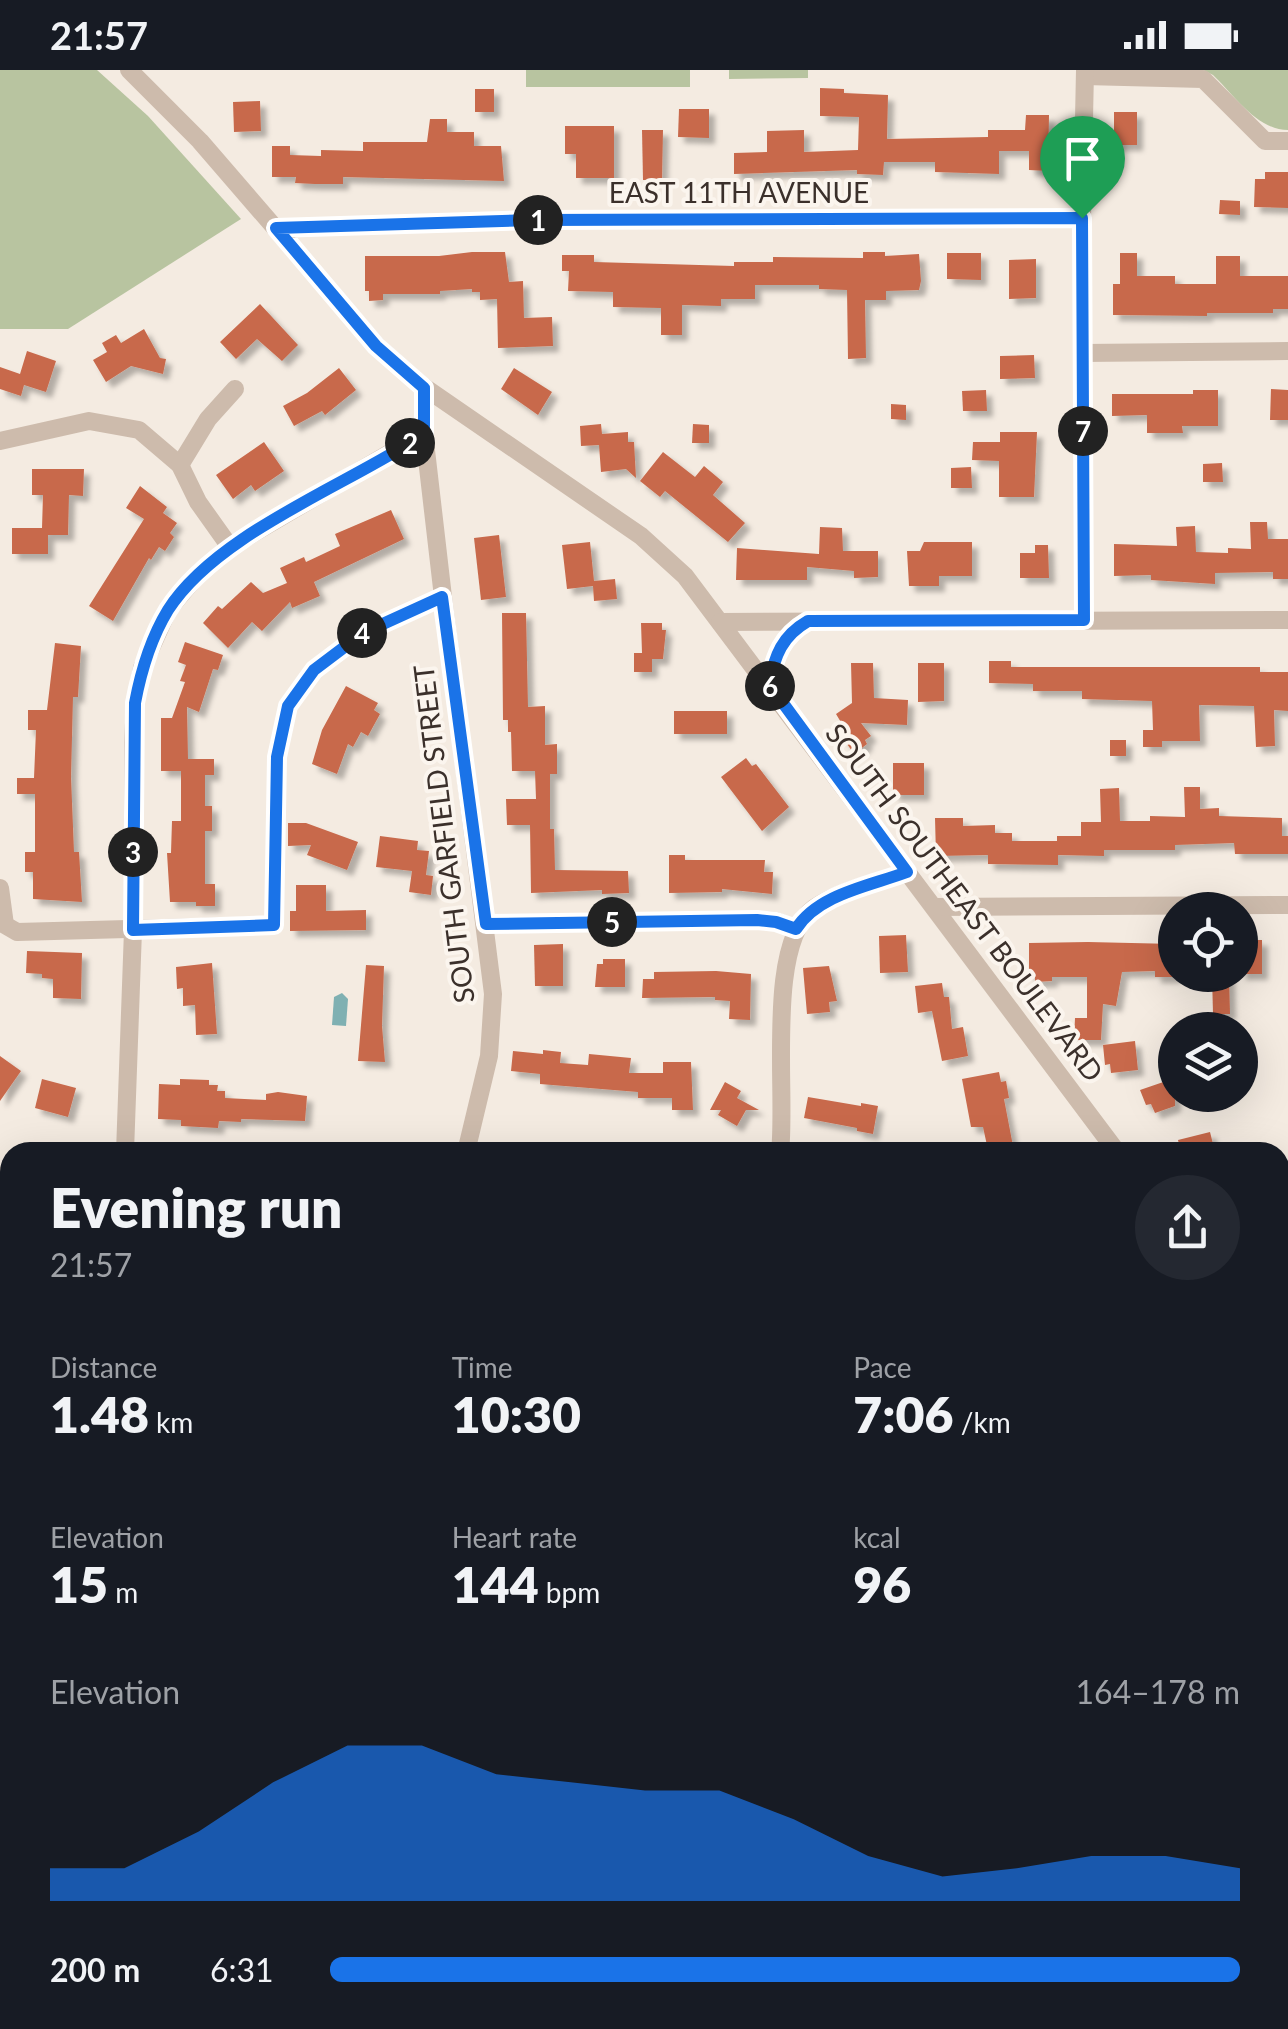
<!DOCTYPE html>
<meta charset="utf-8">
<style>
body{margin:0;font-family:Lato,sans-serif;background:#242831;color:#f1f3f6;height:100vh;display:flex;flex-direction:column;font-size:38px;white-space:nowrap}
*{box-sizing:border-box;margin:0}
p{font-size:32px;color:#9ea1a6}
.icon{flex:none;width:55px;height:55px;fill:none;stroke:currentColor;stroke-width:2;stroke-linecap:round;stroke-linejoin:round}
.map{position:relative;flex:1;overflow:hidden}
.drawer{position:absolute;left:0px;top:1072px;width:1290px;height:888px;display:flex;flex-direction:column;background:#171b24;border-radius:30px 30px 0 0;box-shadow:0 10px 40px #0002}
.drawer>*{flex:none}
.fabs{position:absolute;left:1158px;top:822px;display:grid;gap:20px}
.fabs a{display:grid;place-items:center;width:100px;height:100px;border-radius:50%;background:#171b24;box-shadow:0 10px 40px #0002;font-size:50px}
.pin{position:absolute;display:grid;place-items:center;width:85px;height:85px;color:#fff;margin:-102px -42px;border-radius:50% 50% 50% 0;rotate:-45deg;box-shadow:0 0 10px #0007}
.pin .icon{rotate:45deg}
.km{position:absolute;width:50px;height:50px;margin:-25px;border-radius:50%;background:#222;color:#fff;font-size:28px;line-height:50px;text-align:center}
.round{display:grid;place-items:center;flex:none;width:105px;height:105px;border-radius:52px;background:#242831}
.summary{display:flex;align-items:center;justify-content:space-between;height:170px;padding:0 50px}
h1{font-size:55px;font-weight:800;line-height:75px}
.figures{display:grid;grid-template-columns:repeat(3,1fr);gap:15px;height:170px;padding:10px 50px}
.figures div{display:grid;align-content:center}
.figures b{font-size:50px;font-weight:800}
.figures small{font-size:28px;font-weight:400}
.figures p{font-size:28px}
.chart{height:280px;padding:20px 50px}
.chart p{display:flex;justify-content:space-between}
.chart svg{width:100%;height:180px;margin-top:10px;fill:#1a73e8;opacity:.7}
ul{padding:0 50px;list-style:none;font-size:32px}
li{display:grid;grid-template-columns:160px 120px 1fr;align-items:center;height:75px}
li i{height:25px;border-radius:12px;background:#1a73e8}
.status{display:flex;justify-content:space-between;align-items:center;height:70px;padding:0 50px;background:#171b24;direction:ltr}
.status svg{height:28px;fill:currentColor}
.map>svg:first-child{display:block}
.green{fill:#b8c4a0}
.water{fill:#7fb0b2}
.building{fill:#c8694b;filter:url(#shadow)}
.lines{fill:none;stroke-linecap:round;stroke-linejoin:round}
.minor{stroke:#cdbbac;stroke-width:18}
.route-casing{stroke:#fff;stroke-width:20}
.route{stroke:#1a73e8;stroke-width:12}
.labels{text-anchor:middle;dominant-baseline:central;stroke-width:8;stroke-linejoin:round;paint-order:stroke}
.street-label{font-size:28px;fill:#3b302b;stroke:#fbf5ee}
</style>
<div class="status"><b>21:57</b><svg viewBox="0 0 49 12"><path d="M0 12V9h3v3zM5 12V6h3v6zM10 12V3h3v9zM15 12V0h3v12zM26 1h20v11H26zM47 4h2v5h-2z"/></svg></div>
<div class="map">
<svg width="1288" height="1959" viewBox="0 0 1288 1959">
<defs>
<filter id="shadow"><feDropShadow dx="6" dy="6" stdDeviation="2.5" flood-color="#0004"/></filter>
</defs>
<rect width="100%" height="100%" fill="#f4ebe1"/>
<g class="green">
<polygon points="0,0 97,0 148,46 241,149 68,259 0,259"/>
<rect x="526" y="0" width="164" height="17"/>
<polygon points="729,0 808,0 808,8 729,9"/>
<path d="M1203,0H1288V60C1257,60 1234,25 1213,5Z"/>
<polygon points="293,1950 400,1950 401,1959 295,1959"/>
</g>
<polygon class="water" points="342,923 348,929 346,956 332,955 334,927"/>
<g class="building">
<polygon points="820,18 844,19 844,23 888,25 887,69 988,67 988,60 1025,60 1026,45 1049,45 1048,101 1029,100 1029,81 999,81 999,104 935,102 935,92 884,92 883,105 857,104 857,100 734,104 734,83 767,82 767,61 804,60 804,82 858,80 859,47 820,46"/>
<rect x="475" y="19" width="19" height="23"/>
<polygon points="260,31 261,61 234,62 233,32"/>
<polygon points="679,39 709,39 709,68 678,67"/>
<rect x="1114" y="42" width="23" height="33"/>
<polygon points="430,49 447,49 447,62 474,62 474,76 501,76 504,111 343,107 343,114 315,114 295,113 296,107 272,107 272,76 290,76 290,85 321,86 321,80 363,81 363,72 427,72"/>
<polygon points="565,56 614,56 614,108 576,108 576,84 565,84"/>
<polygon points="642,60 663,60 662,110 643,110"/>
<polygon points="1265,102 1288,102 1288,138 1254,137 1255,109 1265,109"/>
<polygon points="1220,130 1240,131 1240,145 1219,144"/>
<polygon points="472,182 505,182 509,212 523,211 524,248 552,247 553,276 498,278 497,229 480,230 480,222 472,222 472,219 440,221 440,224 383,224 383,230 369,231 369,221 365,221 365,186 439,186"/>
<polygon points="863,182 885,182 885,186 919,184 921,211 919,220 886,221 886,230 865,230 866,288 848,289 847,220 819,219 819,215 755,215 755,229 721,229 721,236 682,235 682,265 661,265 661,238 613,237 613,222 568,221 569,201 562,201 562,185 594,185 594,192 734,196 734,192 773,192 773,187 863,188"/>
<polygon points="947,183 981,183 981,210 947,209"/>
<polygon points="1120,183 1137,183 1137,206 1175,206 1175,214 1216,214 1216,186 1240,186 1240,206 1288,206 1288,239 1273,239 1273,243 1207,243 1207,246 1113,245 1113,214 1120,214"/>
<polygon points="1036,189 1036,228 1009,229 1009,190"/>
<polygon points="260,234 298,275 282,291 257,269 236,289 220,272"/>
<polygon points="144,259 160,288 166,289 163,304 131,296 106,312 93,290 107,282 102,273 116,265 121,273"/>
<polygon points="27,281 56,291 46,322 24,315 21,326 0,319 0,297 20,304"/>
<polygon points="1034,285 1035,308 1000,309 1000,286"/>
<polygon points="339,298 356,320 325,345 322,341 294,356 283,336 307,323"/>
<polygon points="514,298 552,322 538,345 501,319"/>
<polygon points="1271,319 1288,320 1288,350 1270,350"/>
<polygon points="986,320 987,341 963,341 962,321"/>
<polygon points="1193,320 1218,320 1218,356 1182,356 1183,363 1147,363 1147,345 1112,346 1112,324 1193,324"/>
<polygon points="891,334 906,335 906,350 891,349"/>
<polygon points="601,354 602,364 628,362 628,372 634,372 636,408 626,399 601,402 599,375 581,376 580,356"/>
<polygon points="693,354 709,355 709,373 692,373"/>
<polygon points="1000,362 1037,362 1034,427 999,427 999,391 972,390 973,372 1000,372"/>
<polygon points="264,372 284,401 255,421 251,415 233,429 216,405"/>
<polygon points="663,382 695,407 704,396 723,412 713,425 745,453 728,472 665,421 660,427 640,411"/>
<polygon points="1222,393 1223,412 1203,412 1203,394"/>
<polygon points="971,397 972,418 951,418 951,398"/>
<polygon points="32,399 84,399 83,426 69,425 68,465 48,465 48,484 12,484 12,458 42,458 43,425 32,425"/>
<polygon points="140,416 167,437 163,443 177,453 170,463 174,467 165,481 159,477 151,490 149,488 113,551 89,536 144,449 126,438"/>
<polygon points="391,440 404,469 314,512 320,526 292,538 290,532 262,561 252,552 228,578 203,553 218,536 222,539 251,512 263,523 287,513 280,498 304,487 306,492 340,476 335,464"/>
<polygon points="1250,452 1267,452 1268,469 1288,469 1288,509 1273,509 1273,502 1215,503 1215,514 1151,510 1151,505 1114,506 1114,474 1177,476 1176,457 1195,456 1196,482 1228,483 1228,478 1251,479"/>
<polygon points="820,457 842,458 843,481 878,481 878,507 854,508 854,501 807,497 807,510 736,510 737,478 819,484"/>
<polygon points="499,465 506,527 481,530 474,468"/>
<polygon points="590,472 594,511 615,509 617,529 594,531 593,516 567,519 562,475"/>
<polygon points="924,472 972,472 972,506 939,506 939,516 909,516 907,481 920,481"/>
<polygon points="1035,475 1048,475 1049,508 1020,508 1020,483 1035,483"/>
<polygon points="502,543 526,543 528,637 545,636 545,675 557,674 557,704 550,704 550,759 554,759 555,800 628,801 629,823 602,824 602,820 531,823 530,755 507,755 506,729 536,729 535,701 512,701 511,662 508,662 508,650 503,650"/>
<polygon points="641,553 662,553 662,560 666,560 663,589 652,589 652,602 634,602 634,583 642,583"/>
<polygon points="185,572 223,585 218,600 213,599 199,642 187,637 188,689 214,689 214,705 205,705 205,736 212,736 212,761 205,761 205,814 215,814 215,836 196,836 196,832 170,832 167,783 171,783 172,751 181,751 181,701 161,701 161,648 172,648 185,612 180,611 186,595 178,592"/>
<polygon points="55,573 81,576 78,627 73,627 71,707 74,782 79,782 82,832 33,829 33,802 25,802 25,782 35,782 35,724 17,724 17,708 34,708 36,660 28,660 28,640 47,640"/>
<polygon points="989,591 1011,591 1011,597 1260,597 1260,602 1288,602 1288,641 1274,640 1275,676 1256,677 1254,636 1199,635 1200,671 1162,671 1162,677 1143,677 1143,660 1153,660 1152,631 1082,629 1082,621 1033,621 1033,614 989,613"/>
<polygon points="851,593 873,593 874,628 908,630 907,655 861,653 871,666 865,670 867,674 854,684 836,658 842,654 836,644 852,633"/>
<polygon points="918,593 944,593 944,631 918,632"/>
<polygon points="346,616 378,633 374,640 380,644 368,666 361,662 353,677 348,674 337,704 312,694 322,660"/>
<rect x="674" y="641" width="53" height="23"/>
<rect x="1110" y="670" width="16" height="16"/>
<polygon points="746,688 752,696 756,694 789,737 762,761 721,707"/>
<rect x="893" y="693" width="31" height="32"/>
<polygon points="1184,717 1200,717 1200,739 1219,738 1219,746 1282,748 1282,766 1288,766 1288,784 1235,784 1234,773 1175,775 1175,780 1104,780 1104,786 1058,785 1058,795 988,794 988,785 936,786 935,748 963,748 963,756 995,755 995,763 1012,763 1012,771 1057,771 1057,766 1081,766 1081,752 1101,752 1100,719 1119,718 1120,751 1150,751 1150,746 1185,747"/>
<polygon points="288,753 306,753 358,772 347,800 307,785 311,775 288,776"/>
<polygon points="380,766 418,771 417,780 429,781 426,805 433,806 431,825 409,822 412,801 376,797"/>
<polygon points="669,785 685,785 685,790 765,790 764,802 773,802 772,824 722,819 722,822 669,823"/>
<polygon points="296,815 326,815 326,841 366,840 366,860 290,861 290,841 296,841"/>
<polygon points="906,865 908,902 880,903 879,866"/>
<polygon points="1240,866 1254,866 1254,870 1262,870 1262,904 1240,904"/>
<polygon points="1088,872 1175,874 1175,907 1155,907 1155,901 1122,902 1116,936 1103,934 1101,970 1074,970 1075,948 1087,948 1087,907 1052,907 1052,911 1035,912 1035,906 1029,906 1029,873"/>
<polygon points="563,874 563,916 535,916 534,875"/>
<polygon points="27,881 82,883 81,929 53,928 53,909 42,908 42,904 26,903"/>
<polygon points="603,889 625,889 625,917 595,917 597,894 603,894"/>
<polygon points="212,893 217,964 196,965 195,935 183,936 183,918 177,919 176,897"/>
<polygon points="366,895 384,896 382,956 385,992 358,991"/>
<polygon points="829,896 837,931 829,932 830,942 807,944 803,898"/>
<polygon points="716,901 751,904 750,950 729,949 730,931 715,930 715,927 642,928 643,909 654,909 654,902"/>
<polygon points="1212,905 1229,905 1230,944 1213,944"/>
<polygon points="942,913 944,927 949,927 952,959 963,957 968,986 942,991 932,941 918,943 915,916"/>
<polygon points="1135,971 1138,1000 1111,1003 1110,994 1105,995 1103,975"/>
<polygon points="543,980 561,982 560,993 588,995 589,984 631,988 629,1003 663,1003 663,992 691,992 693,1040 672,1040 672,1028 638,1028 638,1022 540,1014 540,1004 511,1001 513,981 543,984"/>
<polygon points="0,986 21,1001 0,1031"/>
<polygon points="999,1002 1001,1012 1006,1011 1009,1028 1004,1029 1013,1076 988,1080 983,1057 971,1057 962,1009"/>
<polygon points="1175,1008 1175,1036 1155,1043 1151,1034 1146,1035 1140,1020"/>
<polygon points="42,1009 76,1018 68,1047 35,1038"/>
<polygon points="180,1009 209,1010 209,1015 218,1015 217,1021 225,1021 225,1028 266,1030 266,1024 278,1022 307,1026 305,1051 241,1049 241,1052 219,1051 218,1058 181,1056 181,1050 158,1049 159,1014 180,1015"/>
<polygon points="725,1012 741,1021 737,1028 759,1040 746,1040 737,1056 718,1045 721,1040 710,1040"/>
<polygon points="808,1027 861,1036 861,1033 878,1036 873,1064 857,1061 857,1058 804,1048"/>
<polygon points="1210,1062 1215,1082 1181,1082 1178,1070"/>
</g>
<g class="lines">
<g class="minor">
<polyline points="129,0 200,71 377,276 424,317 641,466 685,506 1117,1082"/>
<polyline points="1085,6 1203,9 1265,71 1288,71"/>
<polyline points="276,158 536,150 1082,148"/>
<polyline points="1082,283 1288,281"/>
<polyline points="424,317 424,363 443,527 493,924 489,986 466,1082"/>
<polyline points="0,371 89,351 139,360 180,395 198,432 230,477"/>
<polyline points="180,395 208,349 235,319"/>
<polyline points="1084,550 1082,148 1085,0"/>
<polyline points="720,552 1288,550"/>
<path d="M769,614C775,585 782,566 808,551"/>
<polyline points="0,818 5,855 17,862 274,855 277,687 288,636 314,600 363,563 443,527"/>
<polyline points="934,837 1288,835"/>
<polyline points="486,854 757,850 776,851 796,859"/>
<polyline points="125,1082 133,860 133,673 135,633 142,598 168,540 200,502 230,477 424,363"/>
<polyline points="514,1082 612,1082"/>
<path d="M780,1082C787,1024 765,873 814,838C840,820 878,813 907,802"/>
<polyline points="0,1106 10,1109"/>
<polyline points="1280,1124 1288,1124"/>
<polyline points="1280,1300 1288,1311"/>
<polyline points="0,1341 10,1353"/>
<polyline points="1280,1409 1288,1409"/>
<polyline points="0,1667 10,1668"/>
<polyline points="1280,1712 1288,1712"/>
<polyline points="418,1950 418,1959"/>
<polyline points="619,1950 634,1959"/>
<polyline points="163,1959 163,1950"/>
<polyline points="766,1959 766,1950"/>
<polyline points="1191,1959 1191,1950"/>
</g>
</g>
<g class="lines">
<g class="route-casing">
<path id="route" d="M1082,148L1084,550L808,551C782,566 775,585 769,614L907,802C870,816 818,824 796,859L776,852L757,850L486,854L442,527L363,563L314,600L288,636L277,687L274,855L133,860L135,633C141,601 151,568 168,540C217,463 348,415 424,364V318L376,276L276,158L536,150Z"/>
</g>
<use href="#route" class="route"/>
</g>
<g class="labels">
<g class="street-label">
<text x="739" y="122">EAST 11TH AVENUE</text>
<text transform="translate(443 764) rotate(-97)">SOUTH GARFIELD STREET</text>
<text transform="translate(965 832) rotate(53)">SOUTH SOUTHEAST BOULEVARD</text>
</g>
</g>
</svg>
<div class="fabs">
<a><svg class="icon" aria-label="locate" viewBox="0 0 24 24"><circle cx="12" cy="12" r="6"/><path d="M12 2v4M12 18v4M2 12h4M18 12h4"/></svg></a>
<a><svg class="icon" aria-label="layers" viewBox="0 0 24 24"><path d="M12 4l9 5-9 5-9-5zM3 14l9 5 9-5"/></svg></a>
</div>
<div class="pin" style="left:1082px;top:148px;background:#1e9e55"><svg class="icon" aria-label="arrive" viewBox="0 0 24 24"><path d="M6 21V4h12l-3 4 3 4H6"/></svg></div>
<b class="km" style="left:538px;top:150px">1</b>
<b class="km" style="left:410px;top:373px">2</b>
<b class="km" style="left:133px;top:782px">3</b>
<b class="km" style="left:362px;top:563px">4</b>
<b class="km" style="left:612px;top:852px">5</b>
<b class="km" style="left:770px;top:616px">6</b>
<b class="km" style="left:1083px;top:361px">7</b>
<section class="drawer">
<div class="summary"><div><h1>Evening run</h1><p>21:57</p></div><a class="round"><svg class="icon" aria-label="share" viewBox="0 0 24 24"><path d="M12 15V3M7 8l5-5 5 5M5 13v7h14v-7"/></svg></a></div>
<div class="figures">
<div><p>Distance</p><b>1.48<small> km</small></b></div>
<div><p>Time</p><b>10:30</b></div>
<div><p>Pace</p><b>7:06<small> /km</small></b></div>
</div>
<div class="figures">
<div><p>Elevation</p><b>15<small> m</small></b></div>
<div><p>Heart rate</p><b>144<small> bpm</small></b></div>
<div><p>kcal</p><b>96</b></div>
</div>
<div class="chart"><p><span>Elevation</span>164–178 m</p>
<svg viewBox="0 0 160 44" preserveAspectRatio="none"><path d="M0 44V36L10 36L20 27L30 15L40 6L50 6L60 13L70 15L80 17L90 17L100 24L110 33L120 38L130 36L140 33L150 33L160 36V44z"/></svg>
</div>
<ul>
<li><b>200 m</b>6:31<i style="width:100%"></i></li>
</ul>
</section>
</div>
